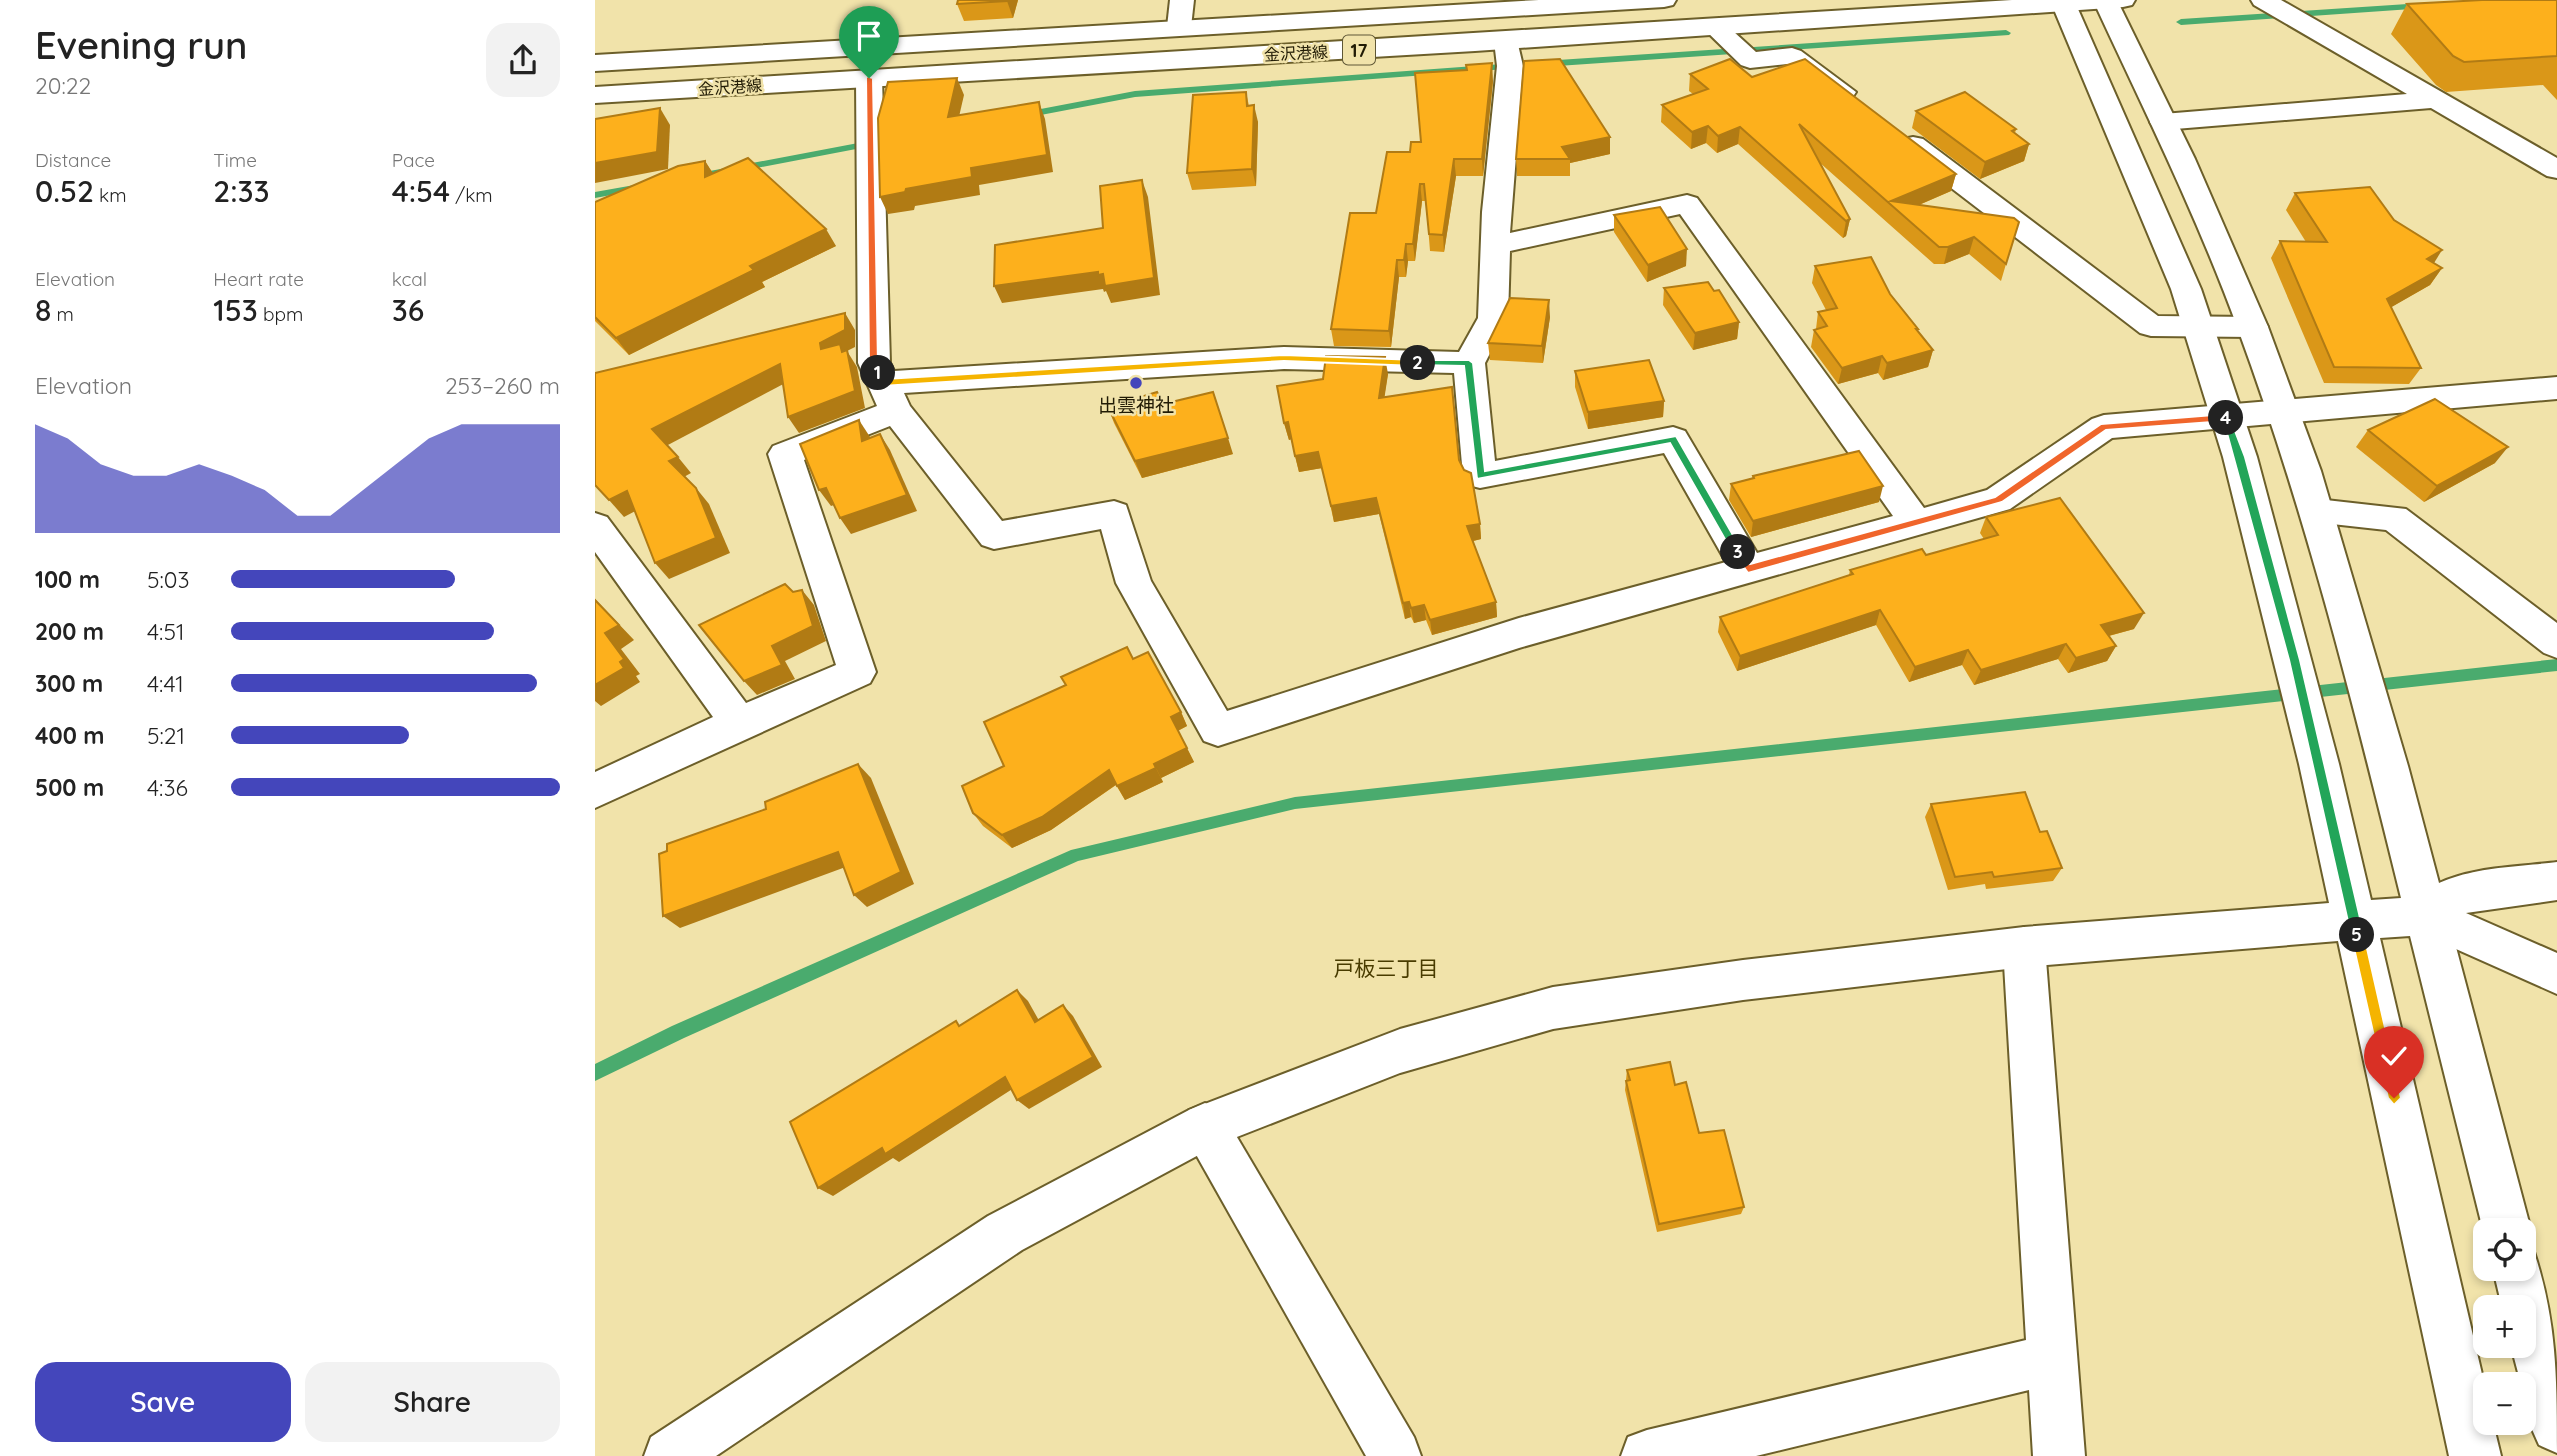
<!DOCTYPE html>
<meta charset="utf-8">
<style>
body{margin:0;font-family:Quicksand,"Noto Sans JP",sans-serif;background:#f2f2f2;color:#222;height:100vh;display:flex;flex-direction:column;font-size:26px;white-space:nowrap}
*{box-sizing:border-box;margin:0}
p{font-size:23px;color:#767676}
.icon{flex:none;width:38px;height:38px;fill:none;stroke:currentColor;stroke-width:2;stroke-linecap:round;stroke-linejoin:round}
.map{position:relative;flex:1;overflow:hidden}
.details{display:flex;flex-direction:column;background:#fff;width:595px}
.details>*{flex:none}
.buttons{position:absolute;left:1878px;top:1218px;display:grid;gap:14px}
.buttons a{display:grid;place-items:center;width:63px;height:63px;border-radius:14px;background:#fff;box-shadow:0 4px 10px #0003;font-size:35px}
.pin{position:absolute;display:grid;place-items:center;width:60px;height:60px;color:#fff;margin:-72px -30px;border-radius:50% 50% 50% 0;rotate:-45deg;box-shadow:0 0 7px #0007}
.pin .icon{rotate:45deg}
.km{position:absolute;width:35px;height:35px;margin:-18px;border-radius:50%;background:#222;color:#fff;font-size:19px;line-height:35px;text-align:center}
.round{display:grid;place-items:center;flex:none;width:74px;height:74px;border-radius:21px;background:#f2f2f2}
.head{display:flex;align-items:center;justify-content:space-between;height:119px;padding:0 35px}
h1{font-size:38px;font-weight:600;line-height:52px}
.figures{display:grid;grid-template-columns:repeat(3,1fr);gap:10px;height:119px;padding:7px 35px}
.figures div{display:grid;align-content:center}
.figures b{font-size:30px;font-weight:600}
.figures small{font-size:19px;font-weight:400}
.figures p{font-size:19px}
.chart{height:196px;padding:14px 35px}
.chart p{display:flex;justify-content:space-between}
.chart svg{width:100%;height:126px;margin-top:7px;fill:#4446bb;opacity:.7}
.primary-button{display:flex;gap:14px;margin-top:auto;padding:14px 35px}
.primary-button a{flex:1;height:80px;border-radius:21px;background:#4446bb;color:#fff;font-size:28px;font-weight:600;line-height:80px;text-align:center}
.primary-button a+a{background:#f2f2f2;color:#222}
ul{padding:0 35px;list-style:none;font-size:23px}
li{display:grid;grid-template-columns:112px 84px 1fr;align-items:center;height:52px}
li i{height:18px;border-radius:9px;background:#4446bb}
main{display:flex;flex:1;min-height:0}
.map>svg:first-child{display:block}
.lines{fill:none;stroke-linecap:round;stroke-linejoin:round}
.stream{fill:#4aab6e;fill-rule:evenodd}
.street-casing{stroke:#6c5f2a;stroke-width:4}
.secondary-casing{stroke:#6c5f2a;stroke-width:4}
.primary-casing{stroke:#6c5f2a;stroke-width:4}
.street{fill:#fff;fill-rule:evenodd}
.secondary{fill:#fff;fill-rule:evenodd}
.primary{fill:#fff;fill-rule:evenodd}
.wall{fill:#da9718}
.shaded-wall{fill:#b17b14}
.building{fill:#fdb01c;stroke:#b17b14;stroke-width:2}
.split-1{fill:#f0652b;stroke:#fff;stroke-width:2}
.split-2{fill:#f5b400;stroke:#fff;stroke-width:2}
.split-3{fill:#22a559;stroke:#fff;stroke-width:2}
.split-4{fill:#f0652b;stroke:#fff;stroke-width:2}
.split-5{fill:#22a559;stroke:#fff;stroke-width:2}
.split-6{fill:#f5b400;stroke:#fff;stroke-width:2}
.poi-dot{fill:#4446bb;stroke:#f1e3aa;stroke-width:2.5}
.labels{text-anchor:middle;dominant-baseline:central;stroke-width:5;stroke-linejoin:round;paint-order:stroke}
.far-street-label{font-size:16px;fill:#211b05;stroke:#f1e3aa}
.shield{fill:#f1e3aa;stroke:#5f5736;stroke-width:2}
.shield-label{font-size:18px;font-weight:bold;fill:#211b05}
.poi-label{font-size:19px;fill:#211b05;stroke:#f1e3aa}
.neighbourhood-label{font-size:21px;fill:#493c00;stroke:#f1e3aa}
</style>
<main>
<section class="details">
<div class="head"><div><h1>Evening run</h1><p>20:22</p></div><a class="round"><svg class="icon" aria-label="share" viewBox="0 0 24 24"><path d="M12 15V3M7 8l5-5 5 5M5 13v7h14v-7"/></svg></a></div>
<div class="figures">
<div><p>Distance</p><b>0.52<small> km</small></b></div>
<div><p>Time</p><b>2:33</b></div>
<div><p>Pace</p><b>4:54<small> /km</small></b></div>
</div>
<div class="figures">
<div><p>Elevation</p><b>8<small> m</small></b></div>
<div><p>Heart rate</p><b>153<small> bpm</small></b></div>
<div><p>kcal</p><b>36</b></div>
</div>
<div class="chart"><p><span>Elevation</span>253–260 m</p>
<svg viewBox="0 0 160 44" preserveAspectRatio="none"><path d="M0 44V6L10 11L20 20L30 24L40 24L50 20L60 24L70 29L80 38L90 38L100 29L110 20L120 11L130 6L140 6L150 6L160 6V44z"/></svg>
</div>
<ul>
<li><b>100 m</b>5:03<i style="width:68%"></i></li>
<li><b>200 m</b>4:51<i style="width:80%"></i></li>
<li><b>300 m</b>4:41<i style="width:93%"></i></li>
<li><b>400 m</b>5:21<i style="width:54%"></i></li>
<li><b>500 m</b>4:36<i style="width:100%"></i></li>
</ul>
<div class="primary-button"><a>Save</a><a>Share</a></div>
</section>
<div class="map">
<svg width="1962" height="1456" viewBox="0 0 1962 1456">
<rect width="100%" height="100%" fill="#f1e3aa"/>
<g class="lines">
<g class="stream">
<polygon points="1828,3 1832,6 1831,8 1586,25 1581,22 1586,19"/>
<polygon points="1411,30 1416,33 1414,35 948,67 943,64 948,61"/>
<polygon points="921,63 924,64 924,68 540,97 430,118 425,115 430,112 540,91"/>
<polygon points="279,140 282,141 282,145 99,180 94,177 99,174"/>
<polygon points="45,184 50,187 49,189 0,198 0,192"/>
<polygon points="1962,659 1962,671 700,809 483,861 89,1038 0,1081 0,1064 77,1026 476,850 700,797"/>
</g>
<g class="street-casing">
<g id="street">
<polygon points="575,0 599,0 596,27 593,32 575,32 572,27"/>
<polygon points="1656,0 1686,0 1962,158 1962,178 1952,176 1836,108 1568,130 1559,128 1555,122 1559,116 1568,114 1812,94 1659,5"/>
<polygon points="1119,20 1128,22 1161,52 1197,48 1206,51 1261,92 1257,98 1239,98 1192,64 1155,68 1146,65 1107,27 1110,22"/>
<path d="M912,33L921,36L928,66L915,233L1092,195L1102,198L1329,508L1392,490L1497,419L1509,415L1962,377V399L1517,438L1415,509L924,648L623,746L609,741L521,583L506,529L399,549L387,545L295,426L209,460L281,672L275,683L0,808V772L118,717L0,552V513L12,517L151,703L241,665L173,454L178,446L282,406L263,363L261,78L265,72H283L287,78L295,363L299,371L689,347L864,352L883,318L887,212L902,66L899,41L903,36ZM1085,214L1298,516L1162,553L1090,431L1078,427L900,461L890,363L913,318L915,251ZM689,369L859,373L868,476L873,485L885,488L1069,453L1131,562L924,618L632,711L556,581L531,505L519,501L407,521L315,406L309,393Z"/>
<polygon points="1318,137 1328,139 1563,316 1658,317 1669,320 1673,327 1669,334 1658,337 1556,336 1545,333 1308,151 1304,145 1308,139"/>
<polygon points="1722,499 1811,509 1962,623 1962,658 1949,653 1791,530 1710,521 1705,512 1710,503"/>
<path d="M1962,862V900L1871,913L1962,953V994L1816,929L1810,915C1832,866 1916,868 1962,862Z"/>
<polygon points="1429,927 1444,933 1450,947 1490,1456 1438,1456 1434,1390 1161,1456 1026,1456 1033,1437 1052,1430 1431,1340 1408,947 1414,933"/>
<polygon points="610,1103 626,1110 819,1437 826,1456 771,1456 594,1142 587,1126 594,1110"/>
</g>
</g>
<g class="secondary-casing">
<path id="secondary" d="M1455,0H1479L1606,289L1662,457L1744,764L1776,900L1806,898C1759,707 1711,514 1643,329C1602,216 1548,108 1498,0H1522L1600,159L1673,327L1726,471L1813,766L1936,1230L1929,1247L1939,1252C1962,1321 1962,1380 1962,1453L1944,1445L1936,1427L1928,1384H1926L1916,1346H1928V1307H1907L1898,1269H1928V1230H1890V1235L1888,1230L1815,936L1785,938L1890,1387V1423H1898L1906,1456H1854L1743,941L1429,967L1148,1000L958,1029L805,1073L624,1144L427,1250L121,1456H49L56,1437L393,1216L594,1110L805,1029L958,987L1148,960L1429,927L1734,903L1704,764L1628,457L1576,289Z"/>
</g>
<g class="primary-casing">
<g id="primary">
<polygon points="944,0 1081,0 1078,5 1069,7 0,71 0,55"/>
<polygon points="1417,0 1540,0 1537,5 1528,7 880,51 0,103 0,87"/>
</g>
</g>
<use href="#street" class="street"/>
<use href="#secondary" class="secondary"/>
<use href="#primary" class="primary"/>
</g>
<g class="wall">
<polygon points="363,0 423,0 418,18 369,21 362,4"/>
<polygon points="1962,0 1962,100 1948,85 1851,92 1841,85 1796,34 1812,4"/>
<polygon points="1095,74 1157,77 1361,174 1356,191 1324,205 1419,218 1411,264 1406,281 1374,254 1349,264 1339,264 1224,162 1255,219 1251,236 1248,238 1143,144 1122,153 1111,143 1096,149 1066,122 1067,105 1098,94 1094,91"/>
<polygon points="898,81 888,176 861,176 849,252 835,251 831,201 827,201 820,261 813,261 811,277 804,277 796,347 739,346 736,329 781,213 815,152"/>
<polygon points="651,92 654,106 663,122 661,186 597,190 592,173"/>
<polygon points="1321,111 1421,129 1420,133 1434,144 1429,161 1385,179 1317,128"/>
<polygon points="1015,137 1015,154 975,163 975,176 922,176 921,159"/>
<polygon points="110,161 118,174 241,246 167,282 170,287 34,355 0,321 0,202"/>
<polygon points="1700,193 1799,220 1838,263 1847,268 1835,285 1796,307 1826,368 1814,384 1729,383 1676,258 1685,241 1711,242 1691,210"/>
<polygon points="1019,215 1091,266 1052,282 1019,232"/>
<polygon points="1220,266 1295,294 1323,329 1323,331 1338,350 1333,367 1288,380 1283,373 1243,384 1216,347 1219,330 1221,329 1223,312 1231,310 1217,283"/>
<polygon points="1069,288 1144,322 1142,339 1098,350 1068,305"/>
<polygon points="955,317 948,363 895,360 893,343"/>
<polygon points="980,371 1069,401 1068,417 993,429 980,387"/>
<polygon points="793,374 789,397 864,461 885,524 886,539 878,541 901,602 902,617 837,635 831,620 819,623 816,617 810,619 784,514 739,522 727,468 704,472 696,439 694,440 689,423"/>
<polygon points="568,404 638,454 547,478 519,423 513,407"/>
<polygon points="1773,430 1900,463 1829,502 1761,447"/>
<polygon points="1158,476 1284,502 1156,537 1134,500 1136,484 1157,478"/>
<polygon points="1391,517 1539,629 1514,636 1521,646 1512,661 1473,673 1463,659 1379,685 1367,665 1314,682 1281,625 1142,671 1123,632 1125,617 1254,575 1255,570 1331,555 1389,539 1385,533"/>
<polygon points="538,659 586,712 592,726 583,731 599,762 566,778 568,782 530,800 521,785 456,830 417,848 388,826 378,813 409,766"/>
<polygon points="1336,804 1445,832 1467,868 1458,881 1391,889 1390,884 1353,890 1330,817"/>
<polygon points="1032,1070 1080,1085 1104,1133 1149,1207 1146,1214 1062,1232 1030,1090"/>
</g>
<g class="shaded-wall">
<polygon points="412,0 423,0 418,18 412,1"/>
<polygon points="897,63 898,81 888,176 887,159"/>
<polygon points="362,78 369,95 360,134 353,117"/>
<polygon points="444,102 450,119 458,172 384,185 385,195 320,206 319,210 293,214 285,197 376,168"/>
<polygon points="659,105 663,122 661,186 657,169"/>
<polygon points="65,108 75,125 73,169 0,183 0,163"/>
<polygon points="1113,126 1111,143 1096,149 1097,132"/>
<polygon points="1145,127 1143,144 1122,153 1123,136"/>
<polygon points="1015,137 1015,154 975,163 975,159 967,147"/>
<polygon points="1434,144 1429,161 1385,179 1390,162"/>
<polygon points="859,159 861,176 849,252 848,235"/>
<polygon points="110,161 121,178 110,177"/>
<polygon points="1361,174 1356,191 1305,213 1296,201"/>
<polygon points="547,180 553,197 565,295 516,303 511,291 509,292 508,289 407,303 399,286 503,272"/>
<polygon points="825,184 827,201 820,261 818,244"/>
<polygon points="1255,219 1251,236 1248,238 1251,221"/>
<polygon points="231,229 241,246 167,282 170,287 34,355 21,338 155,266"/>
<polygon points="1379,237 1374,254 1349,264 1353,247"/>
<polygon points="811,244 813,261 811,277 809,260"/>
<polygon points="1092,249 1091,266 1052,282 1053,265"/>
<polygon points="1847,250 1836,268 1832,259"/>
<polygon points="802,260 804,277 796,347 794,331"/>
<polygon points="1847,268 1835,285 1781,316 1792,299"/>
<polygon points="954,300 955,317 948,363 947,346"/>
<polygon points="250,313 260,330 260,347 252,351 262,367 270,408 204,433 193,417 225,343"/>
<polygon points="1144,322 1142,339 1098,350 1100,333"/>
<polygon points="1338,350 1333,367 1288,380 1292,363"/>
<polygon points="1287,356 1283,373 1243,384 1247,368"/>
<polygon points="790,357 793,374 787,414 784,398"/>
<polygon points="185,364 196,380 71,446 57,429"/>
<polygon points="1069,401 1068,417 993,429 993,412"/>
<polygon points="264,420 275,437 278,457 267,441"/>
<polygon points="693,422 697,439 694,440 689,423"/>
<polygon points="285,434 295,450 322,511 256,534 245,518"/>
<polygon points="633,438 638,454 547,478 540,461"/>
<polygon points="1913,447 1900,463 1829,502 1842,486"/>
<polygon points="723,452 727,468 704,472 700,456"/>
<polygon points="83,457 96,473 87,478 74,461"/>
<polygon points="1288,486 1284,502 1156,537 1158,521"/>
<polygon points="101,488 114,504 135,553 74,579 60,563"/>
<polygon points="231,488 242,504 236,506 224,490"/>
<polygon points="32,491 46,508 29,517 14,500"/>
<polygon points="781,498 784,514 739,522 736,506"/>
<polygon points="885,524 886,539 874,542 872,526"/>
<polygon points="207,590 219,605 231,641 190,661 200,679 162,695 149,681 177,646"/>
<polygon points="0,599 39,640 26,649 45,674 41,676 45,682 6,706 0,701 0,685 25,662 10,633"/>
<polygon points="814,602 816,617 810,619 808,603"/>
<polygon points="901,602 902,617 837,635 835,620"/>
<polygon points="829,605 831,620 819,623 816,608"/>
<polygon points="1285,610 1281,625 1142,671 1145,656"/>
<polygon points="1549,613 1539,629 1498,640 1506,625"/>
<polygon points="1471,644 1463,659 1379,685 1386,670"/>
<polygon points="1521,646 1512,661 1473,673 1481,658"/>
<polygon points="1373,650 1367,665 1314,682 1320,667"/>
<polygon points="586,712 592,726 582,731 576,717"/>
<polygon points="592,748 599,762 566,778 559,764"/>
<polygon points="263,764 276,778 319,884 272,907 259,895"/>
<polygon points="561,768 568,782 530,800 522,786"/>
<polygon points="514,770 522,784 456,830 417,848 407,835"/>
<polygon points="243,852 256,865 85,928 68,916"/>
<polygon points="422,990 433,1001 451,1033 440,1022"/>
<polygon points="468,1005 478,1016 507,1067 434,1109 422,1100"/>
<polygon points="410,1077 422,1086 304,1162 298,1158 238,1196 223,1188 287,1148"/>
</g>
<g class="building">
<polygon points="363,0 412,0 412,1 362,4"/>
<polygon points="1887,0 1962,0 1962,56 1869,62 1858,56 1812,4"/>
<polygon points="965,59 1015,137 967,147 975,159 921,159 929,61"/>
<polygon points="1135,59 1157,77 1210,59 1361,174 1296,201 1419,218 1424,222 1411,264 1379,237 1353,247 1344,247 1204,124 1255,219 1251,221 1145,127 1123,136 1113,126 1097,132 1067,105 1113,89 1095,74"/>
<polygon points="897,63 887,159 859,159 848,235 834,234 829,184 825,184 818,244 811,244 809,260 802,260 794,331 736,329 755,213 781,213 792,152 815,152 816,142 826,142 820,73 872,70 871,65"/>
<polygon points="362,78 353,117 444,102 452,155 376,168 377,177 311,189 310,192 285,197 283,118 293,82"/>
<polygon points="651,92 652,106 659,105 657,169 592,173 598,95"/>
<polygon points="1370,92 1421,129 1417,131 1434,144 1390,162 1321,111"/>
<polygon points="65,108 62,152 0,163 0,119"/>
<polygon points="153,158 231,229 155,266 159,270 21,338 0,317 0,202 83,166 110,161 110,177"/>
<polygon points="547,180 559,278 510,286 508,274 503,275 503,272 399,286 400,245 508,228 505,186"/>
<polygon points="1775,187 1799,220 1847,250 1832,259 1847,268 1792,299 1826,368 1739,367 1685,241 1732,242 1700,193"/>
<polygon points="1065,207 1092,249 1053,265 1019,215"/>
<polygon points="1276,257 1295,294 1323,329 1321,329 1338,350 1292,363 1287,356 1247,368 1219,330 1232,326 1223,312 1242,308 1220,266"/>
<polygon points="1113,282 1119,291 1124,290 1144,322 1100,333 1069,288"/>
<polygon points="915,298 954,300 947,346 893,343"/>
<polygon points="250,313 250,330 225,343 226,349 245,344 247,352 252,350 260,391 193,417 185,364 57,429 83,457 74,461 101,488 121,538 60,563 32,491 14,500 0,485 0,373"/>
<polygon points="731,356 790,357 784,398 857,387 864,460 869,470 876,473 885,524 872,526 901,602 835,620 829,605 816,608 814,602 808,603 781,498 736,506 723,452 700,456 693,422 689,423 682,386 728,379"/>
<polygon points="1054,360 1069,401 993,412 980,371"/>
<polygon points="562,392 568,404 618,392 633,438 540,461 513,407"/>
<polygon points="1840,399 1913,447 1842,486 1773,430"/>
<polygon points="264,420 267,441 285,434 312,495 245,518 231,488 224,490 205,444"/>
<polygon points="1264,451 1288,486 1158,521 1136,484 1159,478 1158,476"/>
<polygon points="1465,498 1549,613 1506,625 1521,646 1481,658 1471,644 1386,670 1373,650 1320,667 1285,610 1145,656 1125,617 1258,574 1255,570 1327,549 1331,555 1403,535 1391,517"/>
<polygon points="190,584 198,592 207,590 218,626 177,646 187,665 149,681 104,625"/>
<polygon points="0,600 24,625 10,633 29,659 25,662 29,668 0,685"/>
<polygon points="532,647 538,659 553,652 586,712 576,717 592,748 559,764 561,768 522,786 514,770 447,817 407,835 378,813 367,786 409,766 389,722 471,685 466,677"/>
<polygon points="263,764 306,872 259,895 243,852 68,916 64,854 72,851 72,844 171,809 170,802"/>
<polygon points="1430,792 1445,832 1452,831 1467,868 1399,877 1397,872 1360,877 1336,804"/>
<polygon points="422,990 440,1022 468,1005 498,1057 422,1100 410,1077 290,1154 287,1148 223,1188 195,1122 361,1021 364,1026"/>
<polygon points="1075,1062 1080,1085 1091,1082 1104,1133 1129,1130 1149,1207 1064,1224 1031,1081 1035,1080 1032,1070"/>
</g>
<polygon class="split-1" points="271,76 278,78 283,363 288,373 283,377 274,363"/>
<polygon class="split-2" points="689,355 823,360 828,363 823,366 689,361 287,386 278,373 286,371 290,379"/>
<polygon class="split-3" points="823,360 874,360 878,363 890,471 1081,436 1146,549 1146,555 1139,555 1075,443 882,479 869,366 820,365"/>
<polygon class="split-4" points="1631,414 1635,418 1631,421 1511,430 1407,502 1153,573 1138,552 1146,549 1155,564 1400,497 1506,424"/>
<polygon class="split-5" points="1627,415 1635,418 1650,457 1705,660 1769,935 1762,940 1756,935 1694,660"/>
<polygon class="split-6" points="1762,929 1769,935 1806,1098 1799,1105 1793,1098 1756,935"/>
<circle class="poi-dot" cx="541" cy="383" r="7"/>
<g class="labels">
<g class="far-street-label">
<text transform="translate(701 53) rotate(-3)">金沢港線</text>
<text transform="translate(135 87) rotate(-4)">金沢港線</text>
</g>
<rect class="shield" x="748" y="35.5" width="32" height="29" rx="5"/>
<g class="shield-label">
<text x="764" y="50">17</text>
</g>
<g class="poi-label">
<text x="541" y="405">出雲神社</text>
</g>
<g class="neighbourhood-label">
<text x="791" y="968">戸板三丁目</text>
</g>
</g>
</svg>
<div class="buttons">
<a><svg class="icon" aria-label="locate" viewBox="0 0 24 24"><circle cx="12" cy="12" r="6"/><path d="M12 2v4M12 18v4M2 12h4M18 12h4"/></svg></a>
<a>+</a>
<a>−</a>
</div>
<div class="pin" style="left:274px;top:78px;background:#1e9e55"><svg class="icon" aria-label="arrive" viewBox="0 0 24 24"><path d="M6 21V4h12l-3 4 3 4H6"/></svg></div>
<div class="pin" style="left:1799px;top:1098px;background:#d93025"><svg class="icon" aria-label="check" viewBox="0 0 24 24"><path d="M5 12l5 5 9-10"/></svg></div>
<b class="km" style="left:283px;top:373px">1</b>
<b class="km" style="left:823px;top:363px">2</b>
<b class="km" style="left:1143px;top:552px">3</b>
<b class="km" style="left:1631px;top:418px">4</b>
<b class="km" style="left:1762px;top:935px">5</b>
</div>
</main>
